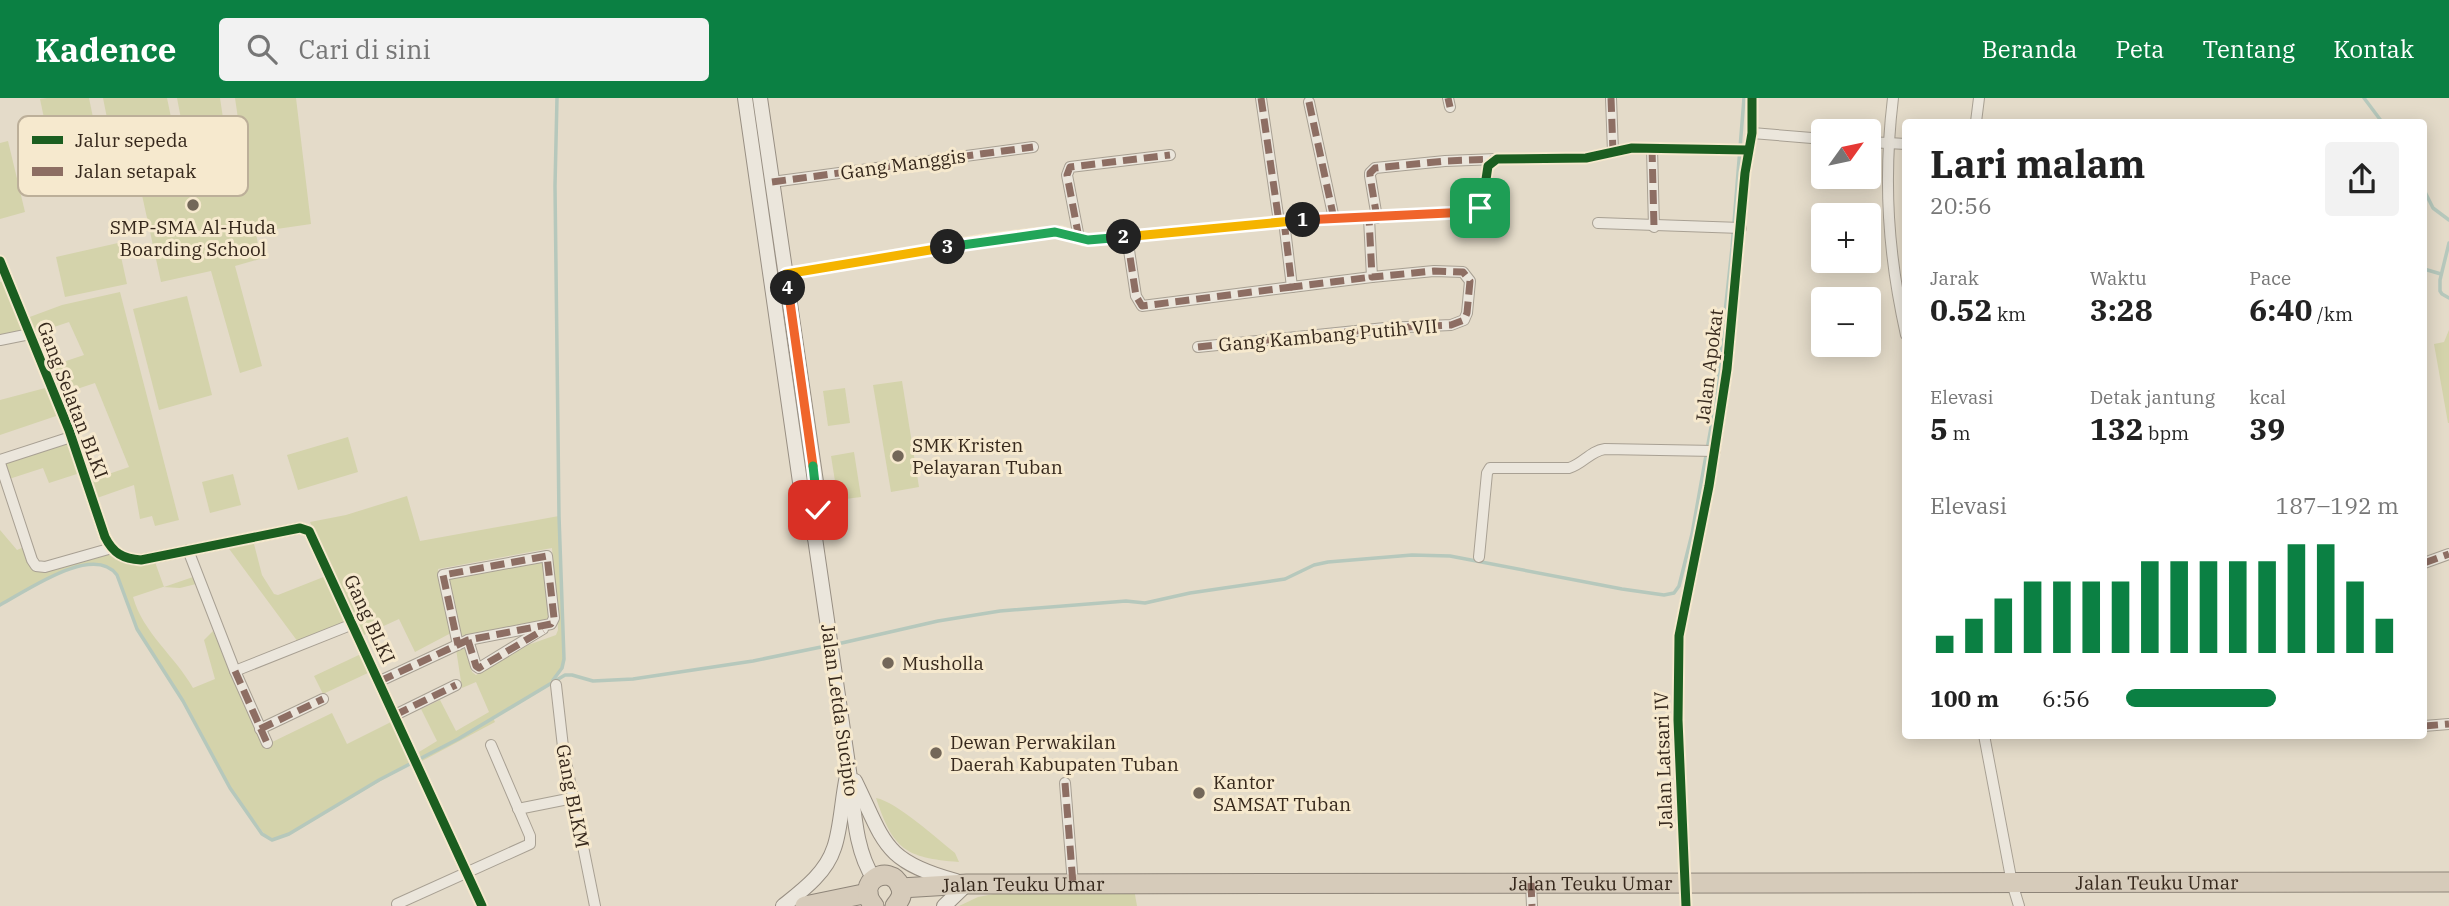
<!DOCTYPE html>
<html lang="id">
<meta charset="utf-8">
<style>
body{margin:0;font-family:"IBM Plex Serif",serif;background:#f2f2f2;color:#222;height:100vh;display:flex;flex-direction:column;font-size:26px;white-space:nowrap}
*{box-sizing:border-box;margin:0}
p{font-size:23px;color:#767676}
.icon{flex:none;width:38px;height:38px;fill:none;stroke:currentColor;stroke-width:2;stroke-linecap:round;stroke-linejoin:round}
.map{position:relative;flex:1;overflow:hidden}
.side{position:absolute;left:1902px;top:21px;width:525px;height:620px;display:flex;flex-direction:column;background:#fff;border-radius:7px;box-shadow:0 4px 18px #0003}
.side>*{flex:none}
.needle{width:46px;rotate:57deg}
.tools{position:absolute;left:1811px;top:21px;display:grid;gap:14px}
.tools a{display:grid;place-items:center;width:70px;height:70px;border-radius:7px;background:#fff;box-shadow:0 4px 18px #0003;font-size:35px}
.pin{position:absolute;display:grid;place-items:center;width:60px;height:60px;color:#fff;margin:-30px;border-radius:14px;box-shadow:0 4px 10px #0006}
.km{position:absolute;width:35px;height:35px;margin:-18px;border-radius:50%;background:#222;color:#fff;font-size:19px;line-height:35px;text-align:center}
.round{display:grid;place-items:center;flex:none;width:74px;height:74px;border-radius:7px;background:#f2f2f2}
.summary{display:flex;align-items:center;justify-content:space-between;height:119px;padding:0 28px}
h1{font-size:38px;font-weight:700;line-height:52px}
.metrics{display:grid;grid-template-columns:repeat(3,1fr);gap:10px;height:119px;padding:7px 28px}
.metrics div{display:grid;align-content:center}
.metrics b{font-size:30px;font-weight:700}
.metrics small{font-size:19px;font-weight:400}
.metrics p{font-size:19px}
.chart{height:196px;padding:14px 28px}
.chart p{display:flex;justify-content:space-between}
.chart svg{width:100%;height:126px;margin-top:7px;stroke:#0b8043;stroke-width:6}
ul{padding:0 28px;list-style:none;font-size:23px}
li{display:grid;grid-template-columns:112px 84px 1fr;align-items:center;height:52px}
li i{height:18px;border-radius:9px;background:#0b8043}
header{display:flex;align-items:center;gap:42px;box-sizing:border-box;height:98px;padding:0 35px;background:#0b8043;color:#fff}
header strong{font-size:33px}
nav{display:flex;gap:38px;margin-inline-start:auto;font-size:24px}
.search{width:490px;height:63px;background:#f2f2f2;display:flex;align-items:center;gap:18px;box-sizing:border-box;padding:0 24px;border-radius:7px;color:#767676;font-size:26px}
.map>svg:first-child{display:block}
.green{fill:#d4d3ab}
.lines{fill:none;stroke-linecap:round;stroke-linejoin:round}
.stream{stroke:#b6c8bc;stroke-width:3.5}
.street-casing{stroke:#a8a093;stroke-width:12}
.secondary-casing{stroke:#988f83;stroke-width:16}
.highway-casing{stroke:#8e8579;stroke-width:21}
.street{stroke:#ebe6dc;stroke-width:10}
.secondary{stroke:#ebe6dc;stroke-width:14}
.highway{stroke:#d6cbba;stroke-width:19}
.quiet{stroke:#8d6e63;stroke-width:7;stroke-dasharray:14 7;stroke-linecap:butt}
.cycleway-casing{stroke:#f6e9ce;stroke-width:13}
.cycleway{stroke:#1b5e20;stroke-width:9}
.split-1-casing{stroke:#fff;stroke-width:14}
.split-2-casing{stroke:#fff;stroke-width:14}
.split-3-casing{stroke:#fff;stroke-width:14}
.split-4-casing{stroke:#fff;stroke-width:14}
.split-5-casing{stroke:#fff;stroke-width:14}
.split-6-casing{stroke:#fff;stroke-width:14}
.split-1{stroke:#f0652b;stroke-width:9}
.split-2{stroke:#f5b400;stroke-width:9}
.split-3{stroke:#22a559;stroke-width:9}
.split-4{stroke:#f5b400;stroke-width:9}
.split-5{stroke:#f0652b;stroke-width:9}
.split-6{stroke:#22a559;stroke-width:9}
.poi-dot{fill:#736759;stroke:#f6e9ce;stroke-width:2.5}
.labels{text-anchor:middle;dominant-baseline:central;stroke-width:6;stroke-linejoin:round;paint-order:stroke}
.street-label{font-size:19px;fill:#36281c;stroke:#f6e9ce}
.poi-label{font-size:19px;fill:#36281c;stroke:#f6e9ce;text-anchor:start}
.key{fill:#f6e9ce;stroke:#bcaf99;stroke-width:2}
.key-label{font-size:19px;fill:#36281c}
</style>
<header>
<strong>Kadence</strong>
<div class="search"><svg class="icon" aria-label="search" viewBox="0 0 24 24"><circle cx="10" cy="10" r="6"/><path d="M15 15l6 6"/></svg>Cari di sini</div>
<nav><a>Beranda</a><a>Peta</a><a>Tentang</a><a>Kontak</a></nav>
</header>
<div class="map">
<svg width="2449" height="808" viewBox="0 0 2449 808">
<rect width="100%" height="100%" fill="#e4dbc9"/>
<g class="green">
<polygon points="47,0 89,0 99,49 52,58 40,1"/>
<polygon points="103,0 167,0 173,29 182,26 177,0 220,0 229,60 221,65 141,82 131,37 111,40"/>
<polygon points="235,0 296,0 311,126 256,134 260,161 235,168 262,268 240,275 211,173 161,184 142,97 229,77 241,71 244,62"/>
<polygon points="8,43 25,114 0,121 0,45"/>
<polygon points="118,145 127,186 65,199 56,159"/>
<polygon points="4,183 23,232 0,238 0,184"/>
<polygon points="120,194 179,422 155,428 152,418 140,421 134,387 97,400 91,382 129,369 95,285 59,297 48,269 84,257 69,224 33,236 27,220 62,207"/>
<polygon points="187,198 212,297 159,312 133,211"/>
<polygon points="2449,232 2449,325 2448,325 2434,246 2444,244"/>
<polygon points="902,283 919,389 891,394 873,287"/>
<polygon points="49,289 59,317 0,337 0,302"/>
<polygon points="845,290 850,325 828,328 823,293"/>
<polygon points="348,339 358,374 298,392 287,357"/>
<polygon points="70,343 80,375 49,385 43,370 9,381 3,365"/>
<polygon points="854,354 861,399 838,402 831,358"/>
<polygon points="233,376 241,407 210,415 202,384"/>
<polygon points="407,398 420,443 559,418 564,551 564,566 557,577 547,587 493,620 495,624 422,663 419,654 437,643 421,611 440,602 456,633 489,614 476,584 462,590 456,551 465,551 472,574 476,577 528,547 556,537 558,532 552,450 438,471 451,535 415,554 399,521 364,537 310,424 346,417"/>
<path d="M0,432L17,452L24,449L33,471L39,474L109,456C124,467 137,467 155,464L164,489L193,479L196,486L180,490L163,489L133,499C143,535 175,558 193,590L215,581L204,542L213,533L264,648L332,615L347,646L393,623L412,665L282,739L275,742L268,741L230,690L183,603L137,531L115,475C85,450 27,492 0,507Z"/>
<polygon points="253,442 262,477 274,496 278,497 326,478 347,524 298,544 227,448"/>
<polygon points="545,461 549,522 461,538 448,479"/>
<polygon points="361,556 370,574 323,596 314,578"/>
<path d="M876,700C897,704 937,741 955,755L959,764C905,760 893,751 876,700Z"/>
<polygon points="1134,791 1137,808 959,808 978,799 999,795"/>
</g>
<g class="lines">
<g class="stream">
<polyline points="2364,0 2382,24"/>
<polyline points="2424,92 2433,110 2449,122"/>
<polyline points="2449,145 2440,182 2440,193 2442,196 2449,200"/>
<polyline points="2424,171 2441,176"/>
<path d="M0,507C25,494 93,445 117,477L137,531L183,603L230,690L262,736L272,742L289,736L379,682L458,641L565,577H572L593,583L633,581L753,563L826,548"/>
<polyline points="833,547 938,523 1000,513 1126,503 1145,505 1190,495 1285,481 1314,467 1328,464 1412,457 1450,458 1622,491 1664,497 1674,495 1679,488 1692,436 1715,307 1732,150 1744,0"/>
<polyline points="553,582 562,570 564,561 559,418 555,88 557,0"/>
</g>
<g class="street-casing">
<g id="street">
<polyline points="1261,0 1279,124"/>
<polyline points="1448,0 1450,9"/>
<polyline points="1611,0 1613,54"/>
<path d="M1893,0C1883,83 1888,156 1906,237"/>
<polyline points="1309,4 1334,121"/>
<polyline points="1976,24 1979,0"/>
<polyline points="1752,35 1824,41"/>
<polyline points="1869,44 1906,46"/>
<polyline points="1652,50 1654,129"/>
<polyline points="772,84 1033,49"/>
<polyline points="1377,120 1370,78 1370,75 1375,70 1445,63 1497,61"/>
<polyline points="1284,123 1292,189 1372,179"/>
<polyline points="1598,125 1741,130"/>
<polyline points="1127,139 1136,198 1142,208 1292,189"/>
<polyline points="1079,140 1067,77 1070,69 1170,57"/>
<path d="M0,163L69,332L105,439C113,455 123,461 141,462L300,430L309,433L482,808"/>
<polyline points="786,176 983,142 1042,135 1061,134 1084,142 1094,142 1284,123 1472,114 1482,108 1488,68 1497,61 1586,60 1632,50 1747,52"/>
<polyline points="0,242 30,236"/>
<polyline points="1198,249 1385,230 1451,227 1464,222 1467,215 1470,183 1463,174 1434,173 1372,179 1369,120"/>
<polyline points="0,362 71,339"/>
<polyline points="0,365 32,462 36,468 45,469 112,450"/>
<polyline points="188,452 235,573 353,526"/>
<path d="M1479,459L1487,375L1490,370H1569C1583,366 1590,353 1605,351L1715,353"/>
<polyline points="2424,465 2449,456"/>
<polyline points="468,542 476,568 479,570 543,531"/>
<polyline points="235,573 267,645"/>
<polyline points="380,583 468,542 551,526 554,520 547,458 443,477 458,547"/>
<polyline points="556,587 563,649 595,808"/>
<polyline points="395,617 456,587"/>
<polyline points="2424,628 2449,626"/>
<polyline points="260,631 323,601"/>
<polyline points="1984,637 2012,785 2019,808"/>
<polyline points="1065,685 1073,786"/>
<polyline points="518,711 573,700"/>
<polyline points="1531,785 1532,808"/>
<polyline points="397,806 530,746 530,738 491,647"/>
<polyline points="1686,808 1678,622 1679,538 1709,388 1727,271 1745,75 1752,35 1752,0"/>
</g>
</g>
<g class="secondary-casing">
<g id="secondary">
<polyline points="745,0 800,384 807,423 815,440"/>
<path d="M760,0L816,384L818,425L815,440C826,517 837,595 849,673C854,708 854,751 874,781"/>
<path d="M855,683C885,744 882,763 956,783"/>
<path d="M783,808C803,792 826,775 834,750C841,731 842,700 847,678"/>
<polyline points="944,808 967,786"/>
</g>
</g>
<g class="highway-casing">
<g id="highway">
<path id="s1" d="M901,790L967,786L2449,784"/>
<polyline points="805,808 868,795"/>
<path d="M874,808C853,784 890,764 900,788C904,796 900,802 895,808"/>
</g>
</g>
<use href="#street" class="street"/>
<use href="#secondary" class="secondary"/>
<use href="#highway" class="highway"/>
<g class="quiet">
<polyline points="1261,0 1279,124"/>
<polyline points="1448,0 1450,9"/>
<polyline points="1611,0 1613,54"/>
<polyline points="1309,4 1334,121"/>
<polyline points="1652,50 1654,129"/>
<polyline points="772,84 1033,49"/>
<polyline points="1377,120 1370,78 1370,75 1375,70 1445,63 1497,61"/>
<polyline points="1284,123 1292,189 1372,179"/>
<polyline points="1127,139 1136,198 1142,208 1292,189"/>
<polyline points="1079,140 1067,77 1070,69 1170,57"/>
<polyline points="1198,249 1385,230 1451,227 1464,222 1467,215 1470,183 1463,174 1434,173 1372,179 1369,120"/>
<polyline points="2424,465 2449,456"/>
<polyline points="468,542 476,568 479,570 543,532"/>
<polyline points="235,573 267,645"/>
<polyline points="380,583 468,542 551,526 554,520 547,458 443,477 458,547"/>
<polyline points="395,617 456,587"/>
<polyline points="2424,628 2449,626"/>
<polyline points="260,631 323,601"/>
<polyline points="1065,685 1073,786"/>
<polyline points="1531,785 1532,808"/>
</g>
<g class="cycleway-casing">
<g id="cycleway">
<path d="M0,163L69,332L105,439C113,455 123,461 141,462L300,430L309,433L482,808"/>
<polyline points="786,176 983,142 1042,135 1061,134 1084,142 1094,142 1284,123 1472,114 1482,108 1488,68 1497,61 1586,60 1632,50 1747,52"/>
<polyline points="1686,808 1678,622 1679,538 1709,388 1727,271 1745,75 1752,35 1752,0"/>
</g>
</g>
<use href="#cycleway" class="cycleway"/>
</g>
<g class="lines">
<g class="split-1-casing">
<polyline id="split-1" points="1303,122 1469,114 1480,110"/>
</g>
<g class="split-2-casing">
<polyline id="split-2" points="1124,139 1303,122"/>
</g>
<g class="split-3-casing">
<polyline id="split-3" points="948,149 1055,134 1088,142 1124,139"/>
</g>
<g class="split-4-casing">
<polyline id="split-4" points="788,190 786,176 948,149"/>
</g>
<g class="split-5-casing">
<polyline id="split-5" points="788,190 813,368"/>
</g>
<g class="split-6-casing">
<polyline id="split-6" points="813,368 818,412"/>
</g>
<use href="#split-1" class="split-1"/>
<use href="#split-2" class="split-2"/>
<use href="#split-3" class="split-3"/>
<use href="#split-4" class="split-4"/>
<use href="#split-5" class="split-5"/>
<use href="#split-6" class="split-6"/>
</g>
<g class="poi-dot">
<circle cx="193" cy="107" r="7"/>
<circle cx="898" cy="358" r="7"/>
<circle cx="888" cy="565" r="7"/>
<circle cx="936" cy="655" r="7"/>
<circle cx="1199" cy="695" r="7"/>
</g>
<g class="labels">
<g class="street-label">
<text transform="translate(903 66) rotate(-8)">Gang Manggis</text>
<text transform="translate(1328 237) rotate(-5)">Gang Kambang Putih VII</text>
<text transform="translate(1709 268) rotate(-83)">Jalan Apokat</text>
<text transform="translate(73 302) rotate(69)">Gang Selatan BLKI</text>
<text transform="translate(370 521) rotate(65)">Gang BLKI</text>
<text transform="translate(840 612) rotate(82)">Jalan Letda Sucipto</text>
<text transform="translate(1663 662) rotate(-92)">Jalan Latsari IV</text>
<text transform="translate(573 698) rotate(79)">Gang BLKM</text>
<text stroke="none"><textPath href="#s1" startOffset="1256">Jalan Teuku Umar</textPath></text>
<text stroke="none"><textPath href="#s1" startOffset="690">Jalan Teuku Umar</textPath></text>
<text stroke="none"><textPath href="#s1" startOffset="122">Jalan Teuku Umar</textPath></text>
</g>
<g class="poi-label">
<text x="193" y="129" text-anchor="middle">SMP-SMA Al-Huda<tspan x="193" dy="22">Boarding School</tspan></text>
<text x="912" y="347">SMK Kristen<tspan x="912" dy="22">Pelayaran Tuban</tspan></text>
<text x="902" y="565">Musholla</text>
<text x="950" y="644">Dewan Perwakilan<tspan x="950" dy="22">Daerah Kabupaten Tuban</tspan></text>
<text x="1213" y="684">Kantor<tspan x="1213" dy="22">SAMSAT Tuban</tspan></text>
</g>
</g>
<rect x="18" y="18" width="230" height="80" rx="10" class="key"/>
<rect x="32" y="38" width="31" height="8" fill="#1b5e20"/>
<rect x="32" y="69" width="31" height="9" fill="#8d6e63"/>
<g class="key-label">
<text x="75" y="49">Jalur sepeda</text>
<text x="75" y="80">Jalan setapak</text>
</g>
</svg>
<div class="tools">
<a><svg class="needle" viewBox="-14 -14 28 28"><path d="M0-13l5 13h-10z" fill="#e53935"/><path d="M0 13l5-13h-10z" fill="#767676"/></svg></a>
<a>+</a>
<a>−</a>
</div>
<div class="pin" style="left:1480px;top:110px;background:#1e9e55"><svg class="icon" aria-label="arrive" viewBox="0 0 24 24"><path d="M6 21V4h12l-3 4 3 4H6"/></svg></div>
<div class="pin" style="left:818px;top:412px;background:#d93025"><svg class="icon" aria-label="check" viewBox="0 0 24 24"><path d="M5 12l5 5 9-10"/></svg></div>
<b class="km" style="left:1303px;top:122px">1</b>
<b class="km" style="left:1124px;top:139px">2</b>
<b class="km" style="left:948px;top:149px">3</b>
<b class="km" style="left:788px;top:190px">4</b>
<section class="side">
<div class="summary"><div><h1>Lari malam</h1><p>20:56</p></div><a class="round"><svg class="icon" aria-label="share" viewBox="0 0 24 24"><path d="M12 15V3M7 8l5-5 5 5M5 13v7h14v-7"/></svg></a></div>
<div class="metrics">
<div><p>Jarak</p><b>0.52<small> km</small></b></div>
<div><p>Waktu</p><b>3:28</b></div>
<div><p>Pace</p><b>6:40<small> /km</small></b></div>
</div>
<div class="metrics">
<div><p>Elevasi</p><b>5<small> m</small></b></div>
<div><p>Detak jantung</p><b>132<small> bpm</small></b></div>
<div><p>kcal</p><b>39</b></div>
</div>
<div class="chart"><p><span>Elevasi</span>187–192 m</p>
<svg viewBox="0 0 160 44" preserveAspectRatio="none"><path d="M5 44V38M15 44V32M25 44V25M35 44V19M45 44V19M55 44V19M65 44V19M75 44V12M85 44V12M95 44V12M105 44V12M115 44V12M125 44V6M135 44V6M145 44V19M155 44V32"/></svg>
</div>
<ul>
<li><b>100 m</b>6:56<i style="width:55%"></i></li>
</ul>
</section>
</div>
